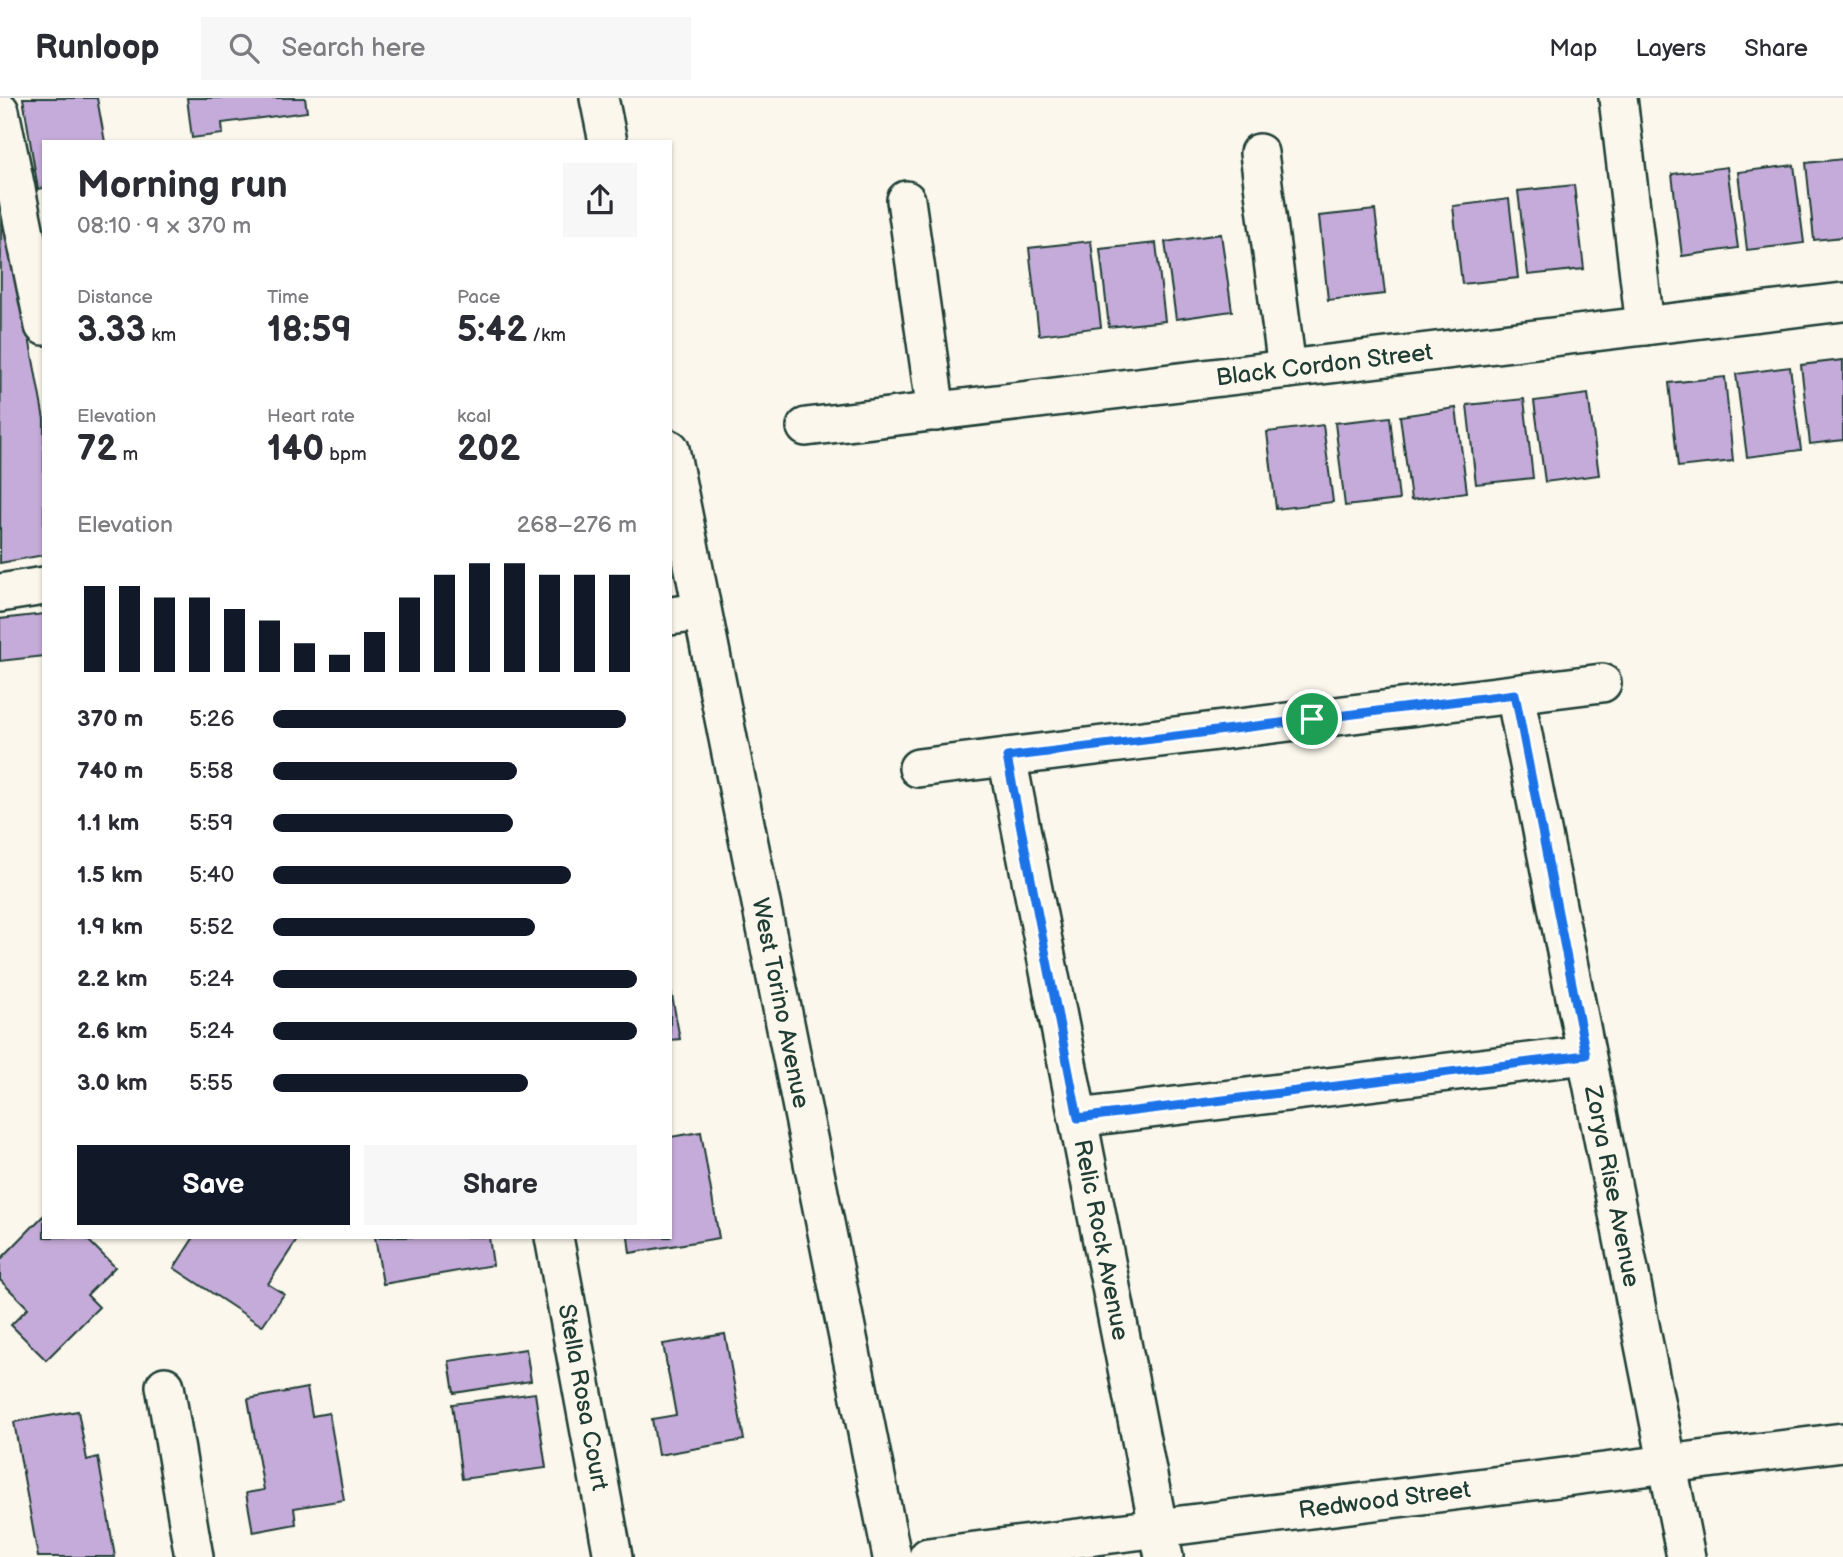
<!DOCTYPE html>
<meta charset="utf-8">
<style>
body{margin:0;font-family:"Balsamiq Sans",sans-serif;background:#f7f7f7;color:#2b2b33;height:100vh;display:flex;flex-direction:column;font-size:26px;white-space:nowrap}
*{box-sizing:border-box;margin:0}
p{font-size:23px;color:#7c7c81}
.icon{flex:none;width:38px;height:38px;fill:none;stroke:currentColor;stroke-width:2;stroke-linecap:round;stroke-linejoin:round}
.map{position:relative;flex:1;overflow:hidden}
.side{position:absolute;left:42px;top:42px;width:630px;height:1099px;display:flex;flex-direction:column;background:#fff;border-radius:0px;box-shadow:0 2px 5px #0004}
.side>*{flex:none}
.pin{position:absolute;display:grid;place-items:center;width:60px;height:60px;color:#fff;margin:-30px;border:4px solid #fff;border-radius:50%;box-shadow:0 2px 7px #0007}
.round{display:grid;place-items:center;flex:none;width:74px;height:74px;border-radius:0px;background:#f7f7f7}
.overview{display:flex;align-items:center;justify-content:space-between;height:119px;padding:0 35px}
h1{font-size:38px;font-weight:700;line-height:52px}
.figures{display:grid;grid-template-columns:repeat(3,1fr);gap:10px;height:119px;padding:7px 35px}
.figures div{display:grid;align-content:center}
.figures b{font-size:35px;font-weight:700}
.figures small{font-size:19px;font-weight:400}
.figures p{font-size:19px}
.chart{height:196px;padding:14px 35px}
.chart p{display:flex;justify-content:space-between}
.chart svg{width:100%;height:126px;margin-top:7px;stroke:#111827;stroke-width:6}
.cta{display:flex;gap:14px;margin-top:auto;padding:14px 35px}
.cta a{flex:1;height:80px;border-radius:0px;background:#111827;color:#fff;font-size:28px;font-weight:700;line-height:80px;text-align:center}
.cta a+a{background:#f7f7f7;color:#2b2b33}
ul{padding:0 35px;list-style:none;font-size:23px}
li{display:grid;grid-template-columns:112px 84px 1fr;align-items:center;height:52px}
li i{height:18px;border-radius:9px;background:#111827}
header{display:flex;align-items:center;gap:42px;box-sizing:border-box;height:98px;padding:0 35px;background:#fff;border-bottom:2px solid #e1e1e2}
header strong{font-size:33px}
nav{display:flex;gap:38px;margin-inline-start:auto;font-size:24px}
.search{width:490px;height:63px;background:#f7f7f7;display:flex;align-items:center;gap:18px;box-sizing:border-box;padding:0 24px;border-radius:0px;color:#7c7c81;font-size:26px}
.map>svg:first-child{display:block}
.building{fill:#c5abd9;stroke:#1f3d34;stroke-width:2}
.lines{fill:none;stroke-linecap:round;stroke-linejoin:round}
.minor-casing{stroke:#1f3d34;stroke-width:42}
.minor{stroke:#fbf7ec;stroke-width:37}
.route-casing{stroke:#fff;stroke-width:14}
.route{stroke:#1a73e8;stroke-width:9}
.labels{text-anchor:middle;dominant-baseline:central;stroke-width:5;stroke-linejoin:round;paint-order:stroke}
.street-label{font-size:24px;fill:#1f3d34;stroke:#fbf7ec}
</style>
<header>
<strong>Runloop</strong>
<div class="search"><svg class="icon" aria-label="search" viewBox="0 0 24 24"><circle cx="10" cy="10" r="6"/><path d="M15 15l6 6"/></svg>Search here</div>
<nav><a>Map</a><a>Layers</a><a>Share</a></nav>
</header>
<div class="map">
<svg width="1843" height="1459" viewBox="0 0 1843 1459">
<rect width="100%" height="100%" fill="#fbf7ec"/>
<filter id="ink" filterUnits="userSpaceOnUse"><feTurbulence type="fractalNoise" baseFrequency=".0143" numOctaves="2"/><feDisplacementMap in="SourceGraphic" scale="14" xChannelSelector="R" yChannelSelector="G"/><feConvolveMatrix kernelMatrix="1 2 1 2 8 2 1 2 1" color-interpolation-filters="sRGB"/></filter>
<g filter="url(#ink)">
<g class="building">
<polygon points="23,0 97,0 105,44 44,44 44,90 38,91"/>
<polygon points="187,0 305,0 307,14 222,25 223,36 192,40"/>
<polygon points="1843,61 1843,139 1814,142 1806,65"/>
<polygon points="1794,67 1804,145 1747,152 1738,74"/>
<polygon points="1727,69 1738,150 1682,158 1672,76"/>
<polygon points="1,87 44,321 44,457 0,465"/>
<polygon points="1574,87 1584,171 1528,177 1518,93"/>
<polygon points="1509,101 1518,180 1462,186 1453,108"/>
<polygon points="1375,112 1385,196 1328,202 1319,118"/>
<polygon points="1221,136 1232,213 1176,221 1165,144"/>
<polygon points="1091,143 1101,229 1039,237 1029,150"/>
<polygon points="1156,145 1165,223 1109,229 1100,151"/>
<polygon points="1843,262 1843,342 1810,346 1801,267"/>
<polygon points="1790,269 1801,352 1747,359 1736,276"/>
<polygon points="1725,279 1733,363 1678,369 1669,285"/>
<polygon points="1588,296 1599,377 1545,384 1534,303"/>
<polygon points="1524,301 1533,380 1476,386 1467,307"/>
<polygon points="1456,310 1467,394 1411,402 1400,318"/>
<polygon points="1390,319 1399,402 1345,408 1335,325"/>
<polygon points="1323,327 1333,404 1276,411 1267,334"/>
<polygon points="44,516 44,558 0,563 0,521"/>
<polygon points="670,887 680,941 670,942"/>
<polygon points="701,1034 719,1140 630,1155 628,1139 670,1139 670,1039"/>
<polygon points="44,1117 44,1139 85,1139 115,1169 87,1197 99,1209 46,1262 11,1227 28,1210 0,1182 0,1162"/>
<polygon points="194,1139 299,1139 268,1186 284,1196 262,1228 174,1170"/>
<polygon points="375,1139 489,1139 493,1167 383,1186"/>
<polygon points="725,1236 744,1342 658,1357 652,1321 676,1317 663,1246"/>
<polygon points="526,1251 531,1283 454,1295 449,1263"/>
<polygon points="307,1290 312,1318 329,1315 344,1402 294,1410 296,1426 253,1434 246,1395 264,1392 248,1301"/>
<polygon points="535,1295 546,1370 462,1381 452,1306"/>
<polygon points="78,1313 87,1362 98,1359 115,1459 38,1459 14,1324"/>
</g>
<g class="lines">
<g class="minor-casing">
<g id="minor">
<polyline points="599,0 608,44"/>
<polyline points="1618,0 1645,228"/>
<polyline points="0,13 44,228"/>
<polyline points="1259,55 1287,271"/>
<polyline points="906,102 936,314"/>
<path id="s1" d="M806,329L1843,204"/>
<path id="s2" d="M670,351L892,1459"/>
<polyline points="0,495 44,488"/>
<polyline points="670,518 702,514"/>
<path id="s3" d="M1515,596L1686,1459"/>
<path id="s4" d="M1007,659L1164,1459"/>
<polyline points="918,670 1602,585"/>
<polyline points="1078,1020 1586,957"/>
<path id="s5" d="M554,1139L613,1459"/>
<polyline points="165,1288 194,1459"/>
<path id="s6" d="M928,1459L1843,1344"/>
</g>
</g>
<use href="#minor" class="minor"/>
</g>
</g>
<g class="lines" filter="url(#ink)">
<g class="route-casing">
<polygon id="route" points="1515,596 1586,957 1078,1020 1007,659"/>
</g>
<use href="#route" class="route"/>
</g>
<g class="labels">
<g class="street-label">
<text stroke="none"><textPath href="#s1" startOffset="522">Black Cordon Street</textPath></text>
<text stroke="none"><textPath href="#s2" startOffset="565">West Torino Avenue</textPath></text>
<text stroke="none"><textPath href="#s3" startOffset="502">Zorya Rise Avenue</textPath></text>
<text stroke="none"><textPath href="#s4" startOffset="492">Relic Rock Avenue</textPath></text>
<text stroke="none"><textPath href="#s5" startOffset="163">Stella Rosa Court</textPath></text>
<text stroke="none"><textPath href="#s6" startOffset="460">Redwood Street</textPath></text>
</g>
</g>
</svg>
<div class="pin" style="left:1312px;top:621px;background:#1e9e55"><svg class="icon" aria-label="arrive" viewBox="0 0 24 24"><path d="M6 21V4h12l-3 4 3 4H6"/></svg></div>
<section class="side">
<div class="overview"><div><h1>Morning run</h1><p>08:10 · 9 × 370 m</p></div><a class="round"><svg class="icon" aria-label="share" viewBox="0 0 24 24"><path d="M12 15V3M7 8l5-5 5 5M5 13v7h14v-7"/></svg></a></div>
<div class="figures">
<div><p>Distance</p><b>3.33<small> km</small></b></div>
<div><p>Time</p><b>18:59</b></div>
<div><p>Pace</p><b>5:42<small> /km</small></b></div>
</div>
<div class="figures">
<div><p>Elevation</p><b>72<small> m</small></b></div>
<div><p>Heart rate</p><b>140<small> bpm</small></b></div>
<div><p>kcal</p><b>202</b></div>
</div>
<div class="chart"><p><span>Elevation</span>268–276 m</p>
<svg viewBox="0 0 160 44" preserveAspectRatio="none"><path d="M5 44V14M15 44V14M25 44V18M35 44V18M45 44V22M55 44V26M65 44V34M75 44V38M85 44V30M95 44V18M105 44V10M115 44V6M125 44V6M135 44V10M145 44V10M155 44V10"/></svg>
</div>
<ul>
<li><b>370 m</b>5:26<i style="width:97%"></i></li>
<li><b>740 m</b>5:58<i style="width:67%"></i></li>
<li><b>1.1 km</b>5:59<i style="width:66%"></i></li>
<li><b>1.5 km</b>5:40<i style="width:82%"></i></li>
<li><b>1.9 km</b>5:52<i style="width:72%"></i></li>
<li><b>2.2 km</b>5:24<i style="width:100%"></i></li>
<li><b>2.6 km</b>5:24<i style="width:100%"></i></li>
<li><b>3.0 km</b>5:55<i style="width:70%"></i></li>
</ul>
<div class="cta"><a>Save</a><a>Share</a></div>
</section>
</div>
